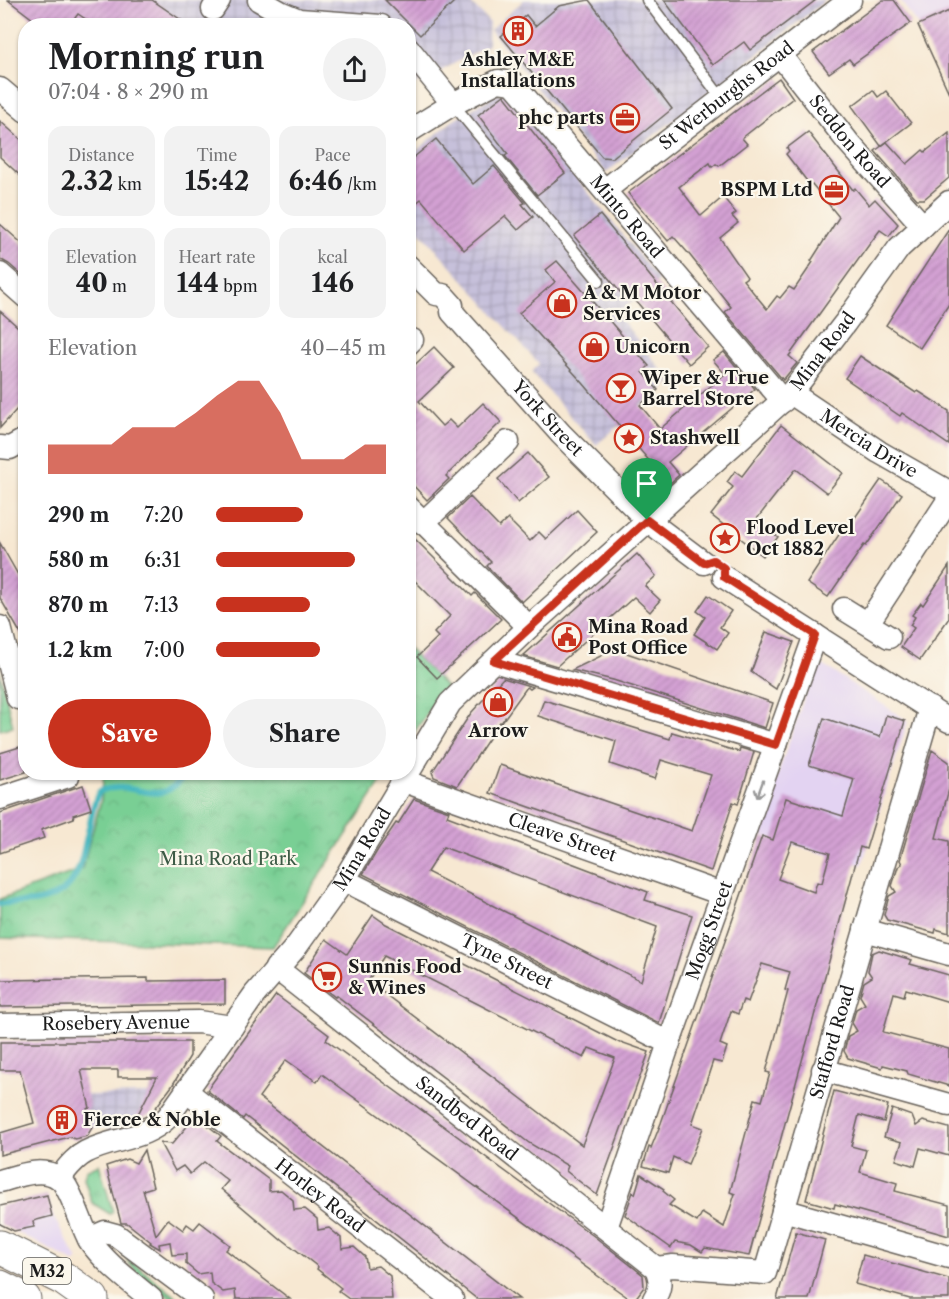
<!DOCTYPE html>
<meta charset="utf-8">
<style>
body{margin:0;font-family:"Libre Caslon Text",serif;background:#f2f2f2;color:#202124;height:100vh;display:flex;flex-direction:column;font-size:22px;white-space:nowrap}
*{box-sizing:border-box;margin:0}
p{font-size:20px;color:#757577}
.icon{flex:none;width:33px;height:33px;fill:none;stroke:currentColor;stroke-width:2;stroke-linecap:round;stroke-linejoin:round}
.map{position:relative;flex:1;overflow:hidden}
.details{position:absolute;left:18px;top:18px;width:398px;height:762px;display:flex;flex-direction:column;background:#fff;border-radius:24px;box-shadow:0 2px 4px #0004}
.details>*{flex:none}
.pin{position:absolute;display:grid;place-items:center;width:51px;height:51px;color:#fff;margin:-62px -26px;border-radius:50% 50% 50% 0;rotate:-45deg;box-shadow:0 0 6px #0007}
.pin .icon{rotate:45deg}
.round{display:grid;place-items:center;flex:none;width:63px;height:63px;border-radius:32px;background:#f2f2f2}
.head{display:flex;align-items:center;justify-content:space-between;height:102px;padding:0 30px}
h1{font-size:33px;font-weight:700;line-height:45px}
.metrics{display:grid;grid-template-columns:repeat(3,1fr);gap:9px;height:102px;padding:6px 30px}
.metrics div{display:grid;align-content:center;border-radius:15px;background:#f2f2f2;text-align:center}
.metrics b{font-size:26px;font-weight:700}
.metrics small{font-size:16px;font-weight:400}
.metrics p{font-size:16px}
.chart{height:168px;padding:12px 30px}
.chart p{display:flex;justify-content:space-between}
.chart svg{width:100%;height:108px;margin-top:6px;fill:#c8321e;opacity:.7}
.primary-button{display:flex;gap:12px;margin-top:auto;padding:12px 30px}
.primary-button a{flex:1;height:69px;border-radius:36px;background:#c8321e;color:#fff;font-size:24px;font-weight:700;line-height:69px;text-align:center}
.primary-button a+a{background:#f2f2f2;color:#202124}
ul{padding:0 30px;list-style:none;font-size:20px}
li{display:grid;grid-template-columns:96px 72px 1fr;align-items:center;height:45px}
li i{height:15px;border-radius:8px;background:#c8321e}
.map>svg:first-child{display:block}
.built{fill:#e3d3f2}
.industrial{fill:url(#industrial-grid)}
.grass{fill:url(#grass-tufts);stroke:#4a7658;stroke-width:1.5}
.park{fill:url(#park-crowns);stroke:#4a7658;stroke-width:1.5}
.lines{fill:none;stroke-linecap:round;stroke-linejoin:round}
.stream{stroke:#49b8c0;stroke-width:6}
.building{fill:url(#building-hatch);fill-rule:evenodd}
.lane-casing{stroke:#69635c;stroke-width:13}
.street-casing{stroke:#69635c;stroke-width:25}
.highway-casing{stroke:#69635c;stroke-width:35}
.lane{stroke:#fff;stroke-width:10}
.street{stroke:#fff;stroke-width:22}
.highway{stroke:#fff;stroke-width:33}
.oneway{stroke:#999}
.route-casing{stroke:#fff;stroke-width:12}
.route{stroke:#c8321e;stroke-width:8}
.labels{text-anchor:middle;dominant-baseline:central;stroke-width:4.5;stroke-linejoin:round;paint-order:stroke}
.shield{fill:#fbf7ec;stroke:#5f5e5a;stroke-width:1.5}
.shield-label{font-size:16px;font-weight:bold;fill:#1c1c1c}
.poi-label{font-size:18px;font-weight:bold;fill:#1c1c1c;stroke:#fbf7ec;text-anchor:start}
.street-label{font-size:18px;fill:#1c1c1c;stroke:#fbf7ec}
.park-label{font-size:18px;fill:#3d5b46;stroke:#fbf7ec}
</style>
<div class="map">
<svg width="949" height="1299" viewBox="0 0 949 1299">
<defs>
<pattern id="industrial-grid" width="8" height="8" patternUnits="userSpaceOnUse" patternTransform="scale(1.5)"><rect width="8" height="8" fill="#c6c0da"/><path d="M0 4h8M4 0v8" fill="none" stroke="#aaa4ba"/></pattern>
<pattern id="grass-tufts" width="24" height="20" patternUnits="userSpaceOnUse" patternTransform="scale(1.5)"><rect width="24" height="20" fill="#79cf94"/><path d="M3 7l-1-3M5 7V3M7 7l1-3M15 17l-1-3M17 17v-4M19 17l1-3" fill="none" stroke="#68b17f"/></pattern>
<pattern id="park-crowns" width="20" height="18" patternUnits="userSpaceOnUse" patternTransform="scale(1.5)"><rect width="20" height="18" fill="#79cf94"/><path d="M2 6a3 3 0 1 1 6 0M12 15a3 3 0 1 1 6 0" fill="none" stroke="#68b17f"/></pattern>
<pattern id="building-hatch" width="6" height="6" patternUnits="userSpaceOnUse" patternTransform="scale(1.5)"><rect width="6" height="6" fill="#d3a0d3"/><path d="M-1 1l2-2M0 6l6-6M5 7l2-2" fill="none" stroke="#b589b5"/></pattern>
</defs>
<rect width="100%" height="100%" fill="#fbf7ec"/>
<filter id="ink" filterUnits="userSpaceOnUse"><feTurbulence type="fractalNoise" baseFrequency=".0167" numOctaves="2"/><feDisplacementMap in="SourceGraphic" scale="12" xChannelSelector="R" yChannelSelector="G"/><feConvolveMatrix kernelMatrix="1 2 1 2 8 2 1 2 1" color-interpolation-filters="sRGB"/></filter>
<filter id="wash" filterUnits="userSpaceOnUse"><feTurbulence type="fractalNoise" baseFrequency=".008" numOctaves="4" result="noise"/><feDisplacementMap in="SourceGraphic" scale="24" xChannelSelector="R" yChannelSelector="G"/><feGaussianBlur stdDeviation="1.35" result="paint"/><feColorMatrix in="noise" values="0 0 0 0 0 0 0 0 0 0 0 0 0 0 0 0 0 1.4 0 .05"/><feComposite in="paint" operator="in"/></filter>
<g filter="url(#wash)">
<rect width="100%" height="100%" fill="#f7e8d2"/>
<g class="built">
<polygon points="900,0 947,0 949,3 949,93 918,25"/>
<polygon points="817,661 908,721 862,865 757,834"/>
<polygon points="47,1195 53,1216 78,1260 74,1262 3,1225 2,1206"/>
</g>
<g class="industrial">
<polygon points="76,0 468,0 489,22 488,45 408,89 408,26 87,25 95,14"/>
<polygon points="524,0 826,0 606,173 490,30"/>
<polygon points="507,92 659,280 617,314 671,382 596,445 531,372 539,364 408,218 408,158 451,122 495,95"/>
<polygon points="148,1094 166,1095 158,1104 137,1121 108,1130 103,1125 90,1128 87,1136 75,1139 69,1137 40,1145 27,1096"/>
</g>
<g class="grass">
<polygon points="99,1164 113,1212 110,1214 92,1203 84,1178 86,1170"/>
<path d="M127,1260L133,1263L179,1299C165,1299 134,1273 127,1260Z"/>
</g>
<g class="park">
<polygon points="408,648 446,687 408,741"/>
<polygon points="0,672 13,726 0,730"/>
<polygon points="104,773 104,772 387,773 273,947 0,938 0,899 82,869 101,800"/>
</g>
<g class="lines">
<path class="stream" d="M0,904C11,902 22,903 33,902C79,895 80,866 89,827C92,815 93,801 100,791C136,777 158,814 187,772"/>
</g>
<g id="blocks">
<g class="building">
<polygon points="8,0 152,0 190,26 96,26 78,14 69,26 42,26"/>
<polygon points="385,0 456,0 420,35"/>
<polygon points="589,0 672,109 612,158 602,157 501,36 526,15 535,26 559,6"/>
<polygon points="664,0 816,0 750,50 744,42 713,65"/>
<polygon points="883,0 894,0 911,23 853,64 849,59 829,73 813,52"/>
<polygon points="949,11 949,93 918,25"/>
<polygon points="779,78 793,98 742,138 747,144 719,166 716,164 712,167 710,163 679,187 701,216 723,197 736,213 732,216 738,223 720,238 747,277 743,280 767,309 777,296 780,298 789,287 794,290 813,262 811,261 839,217 812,184 810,185 786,154 789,151 787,148 808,132 853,190 855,188 869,205 875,199 898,224 889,236 880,230 871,242 789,356 797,363 783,380 725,312 731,307 688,253 673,236 668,241 628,193"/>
<polygon points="873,90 878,97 886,91 911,123 881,146 852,106"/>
<polygon points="504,95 565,173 537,195 505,156 508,154 478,115"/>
<polygon points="0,121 26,144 26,181 0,157"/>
<polygon points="949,133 949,178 924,199 917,199 875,151 887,142 907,164 923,150 925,152"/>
<polygon points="436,139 473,184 494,166 525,203 522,204 533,217 518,230 505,216 464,250 421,199 408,210 408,162"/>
<polygon points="600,215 708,347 689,364 625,288 620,292 574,236"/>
<polygon points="0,224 26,247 26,279 9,264 0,259"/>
<polygon points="949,229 949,304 920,348 886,325"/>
<polygon points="557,261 649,366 643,372 658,390 640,405 660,429 725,374 713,360 724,352 755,389 668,462 679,475 669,484 583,383 519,313 555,282 546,270"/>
<polygon points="0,311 26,334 26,399 0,428"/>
<polygon points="434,347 454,368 419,401 442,426 449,420 457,428 483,403 501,422 446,476 449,479 427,500 408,480 408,371"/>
<polygon points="860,356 916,393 918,391 949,411 949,445 902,413 900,416 845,378"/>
<polygon points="781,425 843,473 827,493 796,469 756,520 778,537 763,556 711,515 733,487 727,482 735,471 742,476"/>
<polygon points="528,453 549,477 518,503 498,479"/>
<polygon points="881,480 902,494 866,546 864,545 828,597 807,583 842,530 845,532"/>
<polygon points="470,497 499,527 508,519 530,541 539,532 546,539 577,510 597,532 522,602 487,566 491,562 448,518"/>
<polygon points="408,532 472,596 475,593 501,619 437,678 417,657 438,637 434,633 450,616 408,574"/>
<polygon points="0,543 26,589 26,643 0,598"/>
<polygon points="637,554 656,576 645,586 660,600 650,612 634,597 557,666 523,656"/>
<polygon points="949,566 949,618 920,660 901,647 914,628 910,625 915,617 912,615 921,603 923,605"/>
<polygon points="708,595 731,611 720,627 728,633 717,649 694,634 705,617 697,611"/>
<polygon points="766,632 794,642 776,689 751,672"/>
<polygon points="615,649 773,703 765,728 613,680 572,670"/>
<polygon points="503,678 533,687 530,689 527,687 501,723 500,722 457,786 434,777 432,772 471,713"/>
<polygon points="544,700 670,739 672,732 739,752 740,748 754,752 738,804 733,802 711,871 490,793 500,765 692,831 711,775 661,760 655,779 610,764 616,741 538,716"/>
<path d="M886,715L905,721L866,849L860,847L749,1256L705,1248L702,1252L691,1245L675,1242L671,1248L625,1215L633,1192L635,1194L641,1174L664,1189L663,1191L674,1200L669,1205L697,1222L702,1213L724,1227L735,1194L730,1192L755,1099L762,1101L770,1073L766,1072L788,991L785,990L790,972L762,964L748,1002L743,1000L738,1014L731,1011L720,1044L727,1047L722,1063L713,1061L692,1124L703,1128L688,1164L673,1157L668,1173L643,1166L649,1147L651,1148L661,1123L762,836L773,840L786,798L843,816L854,779L809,765L824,718L880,737ZM792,842L830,853L822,883L817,882L814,892L778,879Z"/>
<polygon points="26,745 26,772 0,780 0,753"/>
<polygon points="932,750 949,762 949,789 936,838 949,841 949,933 936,929 935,933 887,920 884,915 889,896 896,892 892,886 898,867 902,864 900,860"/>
<polygon points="83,785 91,809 73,815 74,818 41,830 44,838 0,853 0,813"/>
<path d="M414,799L449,811L447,816L648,892L645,900L692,915L659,1023L363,874L379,848L396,823L398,824ZM443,847L657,927L641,981L427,872Z"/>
<path d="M373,915L386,924L620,1043L621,1042L649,1052L597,1195L566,1171L568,1166L529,1143L337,996L335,997L304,973L326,939L347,954ZM384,956L584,1058L589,1048L615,1058L582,1145L368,981Z"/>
<polygon points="879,950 912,960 910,964 949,975 949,1002 906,989 904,996 894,993 883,1032 949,1049 949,1086 908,1074 907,1071 883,1065 882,1068 848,1058 844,1051 848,1036 857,1031 852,1023 856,1009 865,1004 860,996 864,982 872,977 868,971 872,953"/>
<polygon points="148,978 148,981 225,980 225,1004 0,1007 0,980"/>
<polygon points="276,995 329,1035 326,1040 595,1237 643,1275 644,1287 635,1299 630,1299 613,1287 322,1074 317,1082 286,1060 259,1097 519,1299 477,1299 245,1116 243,1119 207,1090"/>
<polygon points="0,1042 190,1042 190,1056 172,1086 151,1114 134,1122 157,1077 118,1077 118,1070 81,1070 90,1108 87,1109 92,1128 87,1136 75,1139 69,1137 0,1155 0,1133 34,1123 20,1070 0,1070"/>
<polygon points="834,1091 888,1105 884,1122 859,1115 851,1146 866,1150 860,1172 897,1183 895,1191 949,1205 949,1236 835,1204 834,1208 806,1200"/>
<polygon points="892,1109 912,1116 916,1126 923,1121 949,1128 949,1156 920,1148 915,1166 896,1160 902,1142 884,1137"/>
<polygon points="196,1116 221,1136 217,1141 269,1180 269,1191 281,1190 293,1200 294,1210 305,1209 317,1219 318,1230 329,1228 341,1238 342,1249 354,1247 365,1257 367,1268 378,1266 390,1276 392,1299 349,1299 338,1291 341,1288 317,1269 318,1267 282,1239 281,1240 221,1189 228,1181 204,1162 190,1174 183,1166 175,1171 160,1143 172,1144"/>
<polygon points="144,1150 153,1187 143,1190 156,1235 168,1219 183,1230 187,1224 194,1229 200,1222 230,1245 226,1250 290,1299 236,1299 235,1290 223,1292 211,1283 210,1272 198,1274 186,1264 186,1254 172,1255 170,1242 159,1244 160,1249 150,1243 151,1242 127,1223 121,1223 106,1166 127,1159 136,1163"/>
<polygon points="47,1195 52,1216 33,1221 34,1227 14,1231 0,1224 0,1206"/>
<polygon points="796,1232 825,1240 809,1299 777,1299"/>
<polygon points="863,1255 949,1279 949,1299 910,1299 855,1284"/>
</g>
</g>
</g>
<g filter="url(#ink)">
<use href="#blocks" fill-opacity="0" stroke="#69635c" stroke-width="1.5"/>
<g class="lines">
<g class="lane-casing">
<g id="lane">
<polyline points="647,0 722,99"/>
<polyline points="453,104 599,281"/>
</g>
</g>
<g class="street-casing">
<g id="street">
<polyline points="259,0 282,13 299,20 381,26"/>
<polyline points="213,9 219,0"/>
<polyline points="408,48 453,104"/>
<path id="s1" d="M780,55L848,142L923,226"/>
<polyline points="0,89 26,111"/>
<path id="s2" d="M408,132L453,104L498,81L513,83L783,401"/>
<path id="s3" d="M605,190L850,0"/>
<path id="s4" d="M408,266L436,294L443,295L452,305V312L561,434L647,520L704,563"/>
<polyline points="0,274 26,297"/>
<polyline points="408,344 412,340"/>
<path id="s5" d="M791,393L879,452L949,492"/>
<polyline points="0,447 10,448 26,439"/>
<polyline points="408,507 529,627"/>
<polyline points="423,523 508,442"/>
<polyline points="724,577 949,721"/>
<polyline points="844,609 889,637"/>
<polyline points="868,623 949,499"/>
<polyline points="0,627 18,698"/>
<polyline points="494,661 776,745"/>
<path id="s6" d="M404,781L722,894"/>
<polyline points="0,798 68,776"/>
<path id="s7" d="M344,880L669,1043"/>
<polyline points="865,930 949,954"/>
<path id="s8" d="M276,968L656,1268C661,1280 661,1288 654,1299"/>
<path id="s9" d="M0,1025L198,1022L232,1027"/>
<polyline points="823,1070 949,1105"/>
<path id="s10" d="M186,1091L452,1299"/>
<path id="s11" d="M59,1178C67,1169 74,1158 86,1152C113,1138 145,1140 168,1117L255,994L296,947L344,880L450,703L529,627L791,393L845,323L899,248L949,202"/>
<path d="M0,1181C18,1176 42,1166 59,1178C71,1187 81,1226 90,1241C106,1264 130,1281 151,1299"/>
<polyline points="783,1210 949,1257"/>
<path id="s12" d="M606,1228L669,1043L815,635"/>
<polyline points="89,1239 105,1232 116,1235 202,1299"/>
<path id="s13" d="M656,1268L673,1266L765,1273L930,708"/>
</g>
</g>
<g class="highway-casing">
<g id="highway">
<polyline points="0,1247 64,1279 92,1299"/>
<polyline points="0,1287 24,1299"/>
</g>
</g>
<use href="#lane" class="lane"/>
<use href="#street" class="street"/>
<use href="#highway" class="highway"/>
</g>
<defs><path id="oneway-shaft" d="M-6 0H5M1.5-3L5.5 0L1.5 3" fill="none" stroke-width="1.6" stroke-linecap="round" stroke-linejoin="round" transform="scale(1.5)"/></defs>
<use class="oneway" href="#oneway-shaft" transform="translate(760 789) rotate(110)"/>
</g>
<g class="lines" filter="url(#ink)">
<g class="route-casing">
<polygon id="route" points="647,520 704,563 713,560 724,568 724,577 815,635 776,745 494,661"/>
</g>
<use href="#route" class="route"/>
</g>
<defs>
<g id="building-ring" transform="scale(1.5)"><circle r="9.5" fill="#fbf7ec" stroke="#c8321e" stroke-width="1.5"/><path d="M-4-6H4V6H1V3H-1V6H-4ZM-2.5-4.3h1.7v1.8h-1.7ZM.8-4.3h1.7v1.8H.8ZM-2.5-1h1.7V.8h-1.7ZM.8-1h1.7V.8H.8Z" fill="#c8321e"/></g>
<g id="office-ring" transform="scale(1.5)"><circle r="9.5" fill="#fbf7ec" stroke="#c8321e" stroke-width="1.5"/><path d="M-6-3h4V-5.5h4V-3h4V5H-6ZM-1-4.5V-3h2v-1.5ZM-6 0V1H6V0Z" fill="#c8321e"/></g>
<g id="shop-ring" transform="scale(1.5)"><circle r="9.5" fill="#fbf7ec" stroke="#c8321e" stroke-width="1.5"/><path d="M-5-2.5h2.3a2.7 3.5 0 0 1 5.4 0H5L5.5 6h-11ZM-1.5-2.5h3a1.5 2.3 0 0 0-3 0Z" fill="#c8321e"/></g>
<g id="bar-ring" transform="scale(1.5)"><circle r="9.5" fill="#fbf7ec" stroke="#c8321e" stroke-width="1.5"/><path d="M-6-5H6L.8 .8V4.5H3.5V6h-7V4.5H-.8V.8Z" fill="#c8321e"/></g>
<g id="sight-ring" transform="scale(1.5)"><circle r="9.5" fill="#fbf7ec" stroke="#c8321e" stroke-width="1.5"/><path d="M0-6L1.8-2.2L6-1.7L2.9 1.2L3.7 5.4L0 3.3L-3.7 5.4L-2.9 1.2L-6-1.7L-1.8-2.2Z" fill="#c8321e"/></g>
<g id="civic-ring" transform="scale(1.5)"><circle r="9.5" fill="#fbf7ec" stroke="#c8321e" stroke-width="1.5"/><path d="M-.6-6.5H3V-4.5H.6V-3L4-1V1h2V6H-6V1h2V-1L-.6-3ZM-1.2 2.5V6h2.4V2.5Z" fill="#c8321e"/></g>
<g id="supermarket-ring" transform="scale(1.5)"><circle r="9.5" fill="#fbf7ec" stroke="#c8321e" stroke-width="1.5"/><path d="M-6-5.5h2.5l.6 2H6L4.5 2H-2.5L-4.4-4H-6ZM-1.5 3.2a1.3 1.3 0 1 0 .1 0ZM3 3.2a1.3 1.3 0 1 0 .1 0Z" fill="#c8321e"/></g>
</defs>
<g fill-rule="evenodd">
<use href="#building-ring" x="518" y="31"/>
<use href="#office-ring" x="625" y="118"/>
<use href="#office-ring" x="834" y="190"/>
<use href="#shop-ring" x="562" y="303"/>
<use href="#shop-ring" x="594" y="347"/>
<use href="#bar-ring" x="621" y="388"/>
<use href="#sight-ring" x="629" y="438"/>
<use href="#sight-ring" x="725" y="538"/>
<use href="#civic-ring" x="567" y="637"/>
<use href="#shop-ring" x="498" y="702"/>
<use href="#supermarket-ring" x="327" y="977"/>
<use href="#building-ring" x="62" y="1120"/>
</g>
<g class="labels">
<rect class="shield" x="23" y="1258" width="48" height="26" rx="4.5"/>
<g class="shield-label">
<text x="47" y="1271">M32</text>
</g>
<g class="poi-label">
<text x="518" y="60" text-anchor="middle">Ashley M&amp;E<tspan x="518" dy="21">Installations</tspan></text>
<text x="604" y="118" text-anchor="end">phc parts</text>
<text x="813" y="190" text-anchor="end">BSPM Ltd</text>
<text x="583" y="293">A &amp; M Motor<tspan x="583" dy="21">Services</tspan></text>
<text x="615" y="347">Unicorn</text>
<text x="642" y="378">Wiper &amp; True<tspan x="642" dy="21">Barrel Store</tspan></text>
<text x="650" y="438">Stashwell</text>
<text x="746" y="528">Flood Level<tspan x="746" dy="21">Oct 1882</tspan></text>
<text x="588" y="627">Mina Road<tspan x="588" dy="21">Post Office</tspan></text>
<text x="498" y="731" text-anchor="middle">Arrow</text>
<text x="348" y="967">Sunnis Food<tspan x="348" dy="21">&amp; Wines</tspan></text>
<text x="83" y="1120">Fierce &amp; Noble</text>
</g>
<g class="street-label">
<text stroke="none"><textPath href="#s3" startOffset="154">St Werburghs Road</textPath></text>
<text stroke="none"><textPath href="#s1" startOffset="111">Seddon Road</textPath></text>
<text stroke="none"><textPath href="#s2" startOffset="294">Minto Road</textPath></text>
<text stroke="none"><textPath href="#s11" startOffset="1143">Mina Road</textPath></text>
<text stroke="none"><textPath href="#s4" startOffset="210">York Street</textPath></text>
<text stroke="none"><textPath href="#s5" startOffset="93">Mercia Drive</textPath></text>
<text stroke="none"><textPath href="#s6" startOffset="168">Cleave Street</textPath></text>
<text stroke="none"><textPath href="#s11" startOffset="459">Mina Road</textPath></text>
<text stroke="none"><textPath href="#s12" startOffset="315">Mogg Street</textPath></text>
<text stroke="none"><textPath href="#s7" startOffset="182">Tyne Street</textPath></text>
<text stroke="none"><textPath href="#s9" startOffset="116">Rosebery Avenue</textPath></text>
<text stroke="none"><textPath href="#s13" startOffset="350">Stafford Road</textPath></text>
<text stroke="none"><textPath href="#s8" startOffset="243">Sandbed Road</textPath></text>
<text stroke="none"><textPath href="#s10" startOffset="170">Horley Road</textPath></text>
</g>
<g class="park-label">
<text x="228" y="859">Mina Road Park</text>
</g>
</g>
</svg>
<div class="pin" style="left:647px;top:520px;background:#1e9e55"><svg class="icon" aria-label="arrive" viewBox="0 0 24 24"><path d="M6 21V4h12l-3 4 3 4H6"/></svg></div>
<section class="details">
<div class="head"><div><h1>Morning run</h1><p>07:04 · 8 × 290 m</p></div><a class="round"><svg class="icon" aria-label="share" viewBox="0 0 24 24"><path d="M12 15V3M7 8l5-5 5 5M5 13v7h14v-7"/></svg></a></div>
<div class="metrics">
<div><p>Distance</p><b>2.32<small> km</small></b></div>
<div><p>Time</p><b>15:42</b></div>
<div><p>Pace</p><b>6:46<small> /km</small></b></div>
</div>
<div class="metrics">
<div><p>Elevation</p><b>40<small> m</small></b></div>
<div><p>Heart rate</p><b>144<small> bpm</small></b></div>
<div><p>kcal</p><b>146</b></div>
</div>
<div class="chart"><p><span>Elevation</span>40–45 m</p>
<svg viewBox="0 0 160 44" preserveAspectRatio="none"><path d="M0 44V32L10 32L20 32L30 32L40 25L50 25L60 25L70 19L80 12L90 6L100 6L110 19L120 38L130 38L140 38L150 32L160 32V44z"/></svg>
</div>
<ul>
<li><b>290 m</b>7:20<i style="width:51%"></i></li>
<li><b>580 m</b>6:31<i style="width:82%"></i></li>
<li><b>870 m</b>7:13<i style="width:55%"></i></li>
<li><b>1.2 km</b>7:00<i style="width:61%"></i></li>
</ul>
<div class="primary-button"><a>Save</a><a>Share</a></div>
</section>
</div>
